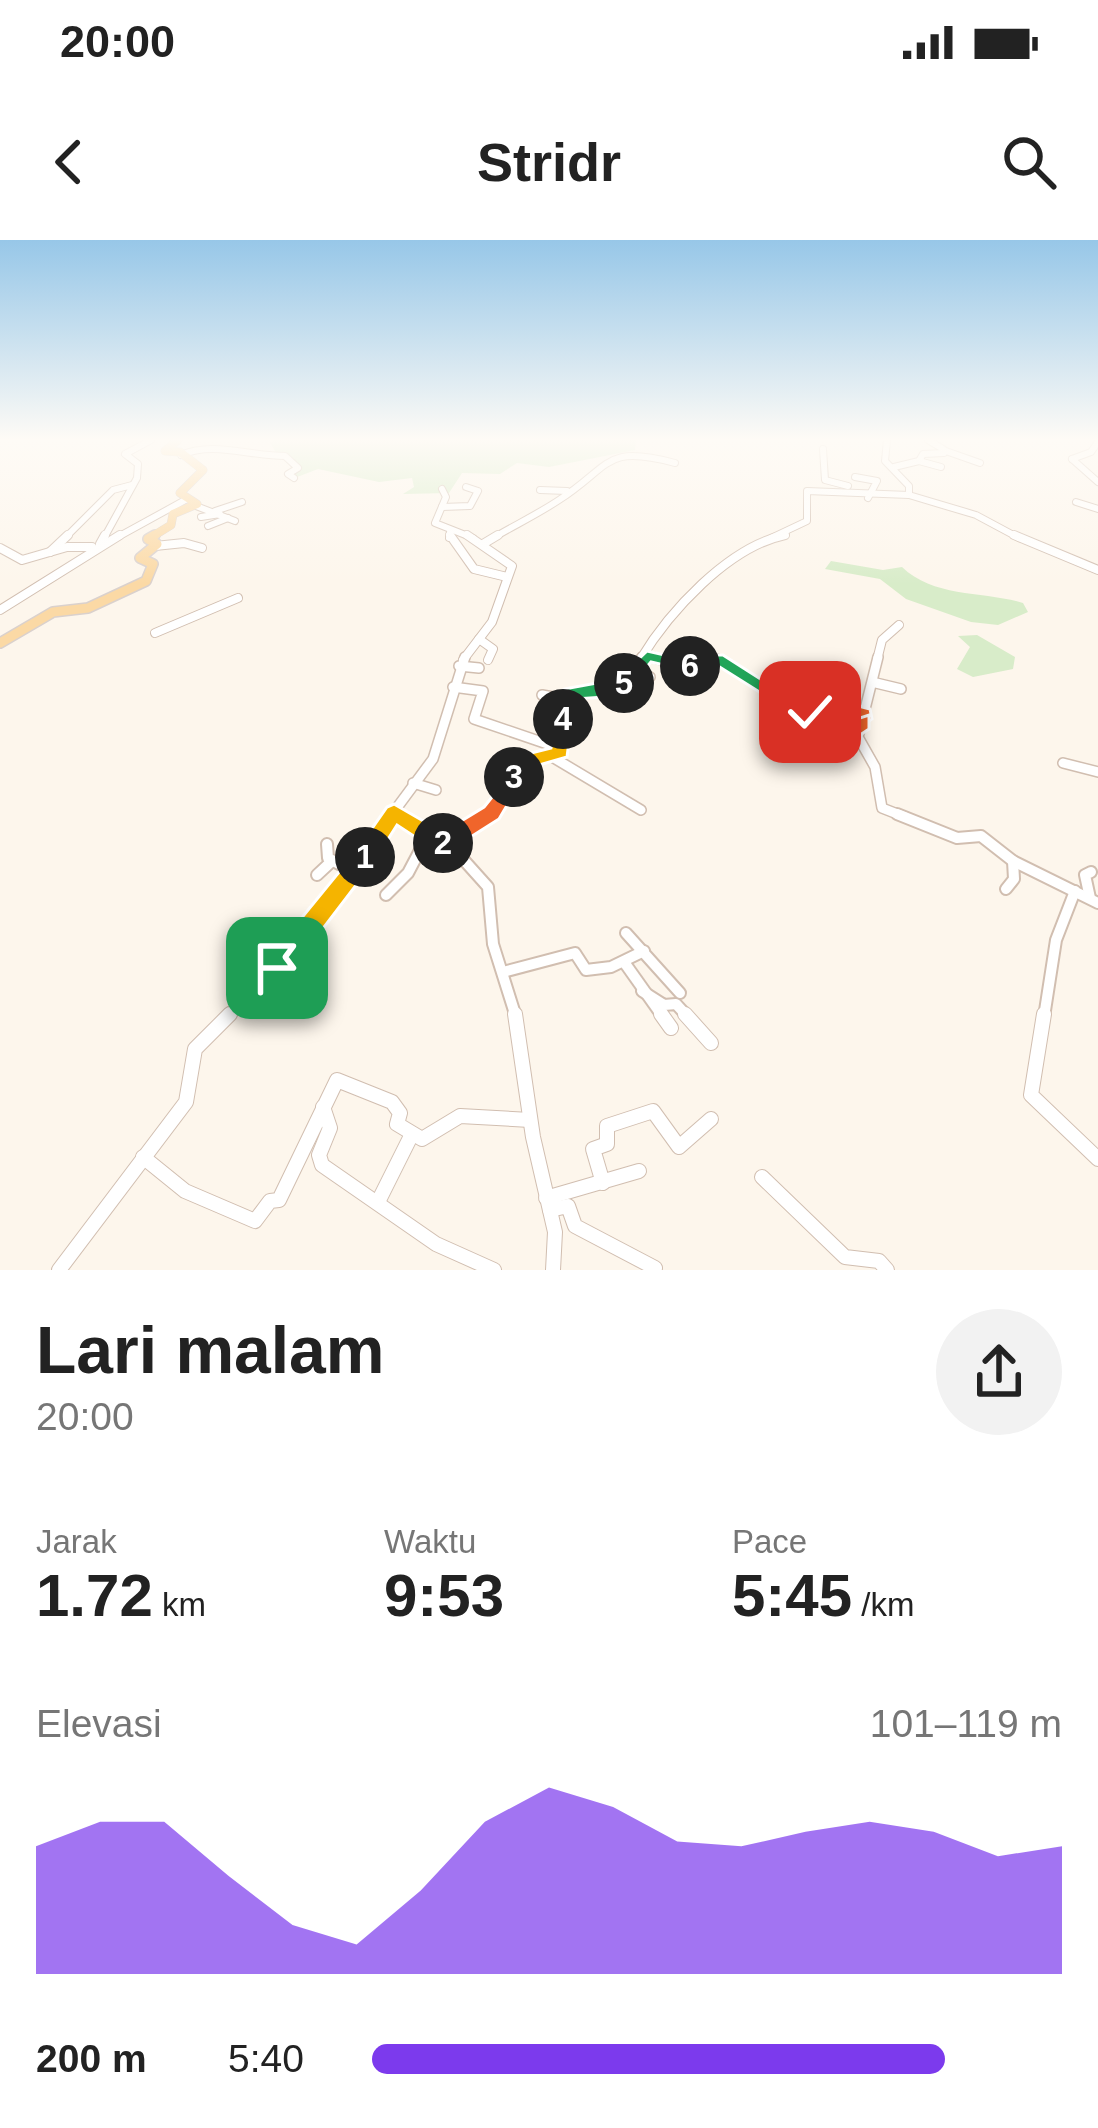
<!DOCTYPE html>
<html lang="id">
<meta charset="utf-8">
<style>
body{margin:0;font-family:Helvetica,sans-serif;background:#f2f2f2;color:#222;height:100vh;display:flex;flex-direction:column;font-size:45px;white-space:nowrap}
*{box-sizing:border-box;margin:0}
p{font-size:39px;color:#767676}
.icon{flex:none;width:66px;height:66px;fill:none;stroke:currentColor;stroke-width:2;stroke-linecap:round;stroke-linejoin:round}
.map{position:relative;height:1030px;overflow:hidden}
.side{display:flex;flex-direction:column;background:#fff;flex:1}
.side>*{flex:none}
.pin{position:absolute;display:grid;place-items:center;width:102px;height:102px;color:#fff;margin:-51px;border-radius:24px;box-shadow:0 6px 18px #0006}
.km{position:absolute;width:60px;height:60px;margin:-30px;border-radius:50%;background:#222;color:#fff;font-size:33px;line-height:60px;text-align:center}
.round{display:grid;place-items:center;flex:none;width:126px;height:126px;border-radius:63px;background:#f2f2f2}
.summary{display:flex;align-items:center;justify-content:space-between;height:204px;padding:0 36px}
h1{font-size:66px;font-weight:800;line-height:90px}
.figures{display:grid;grid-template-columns:repeat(3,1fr);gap:18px;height:204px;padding:12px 36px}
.figures div{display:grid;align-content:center}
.figures b{font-size:60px;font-weight:800}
.figures small{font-size:33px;font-weight:400}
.figures p{font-size:33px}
.chart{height:336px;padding:24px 36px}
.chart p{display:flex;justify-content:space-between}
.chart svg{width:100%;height:216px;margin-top:12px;fill:#7c3aed;opacity:.7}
ul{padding:0 36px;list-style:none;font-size:39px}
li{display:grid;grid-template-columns:192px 144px 1fr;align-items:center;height:90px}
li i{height:30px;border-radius:15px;background:#7c3aed}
.status{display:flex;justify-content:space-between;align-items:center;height:84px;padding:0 60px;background:#fff;direction:ltr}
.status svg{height:33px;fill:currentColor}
header{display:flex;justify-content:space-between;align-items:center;height:156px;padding:0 36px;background:#fff;font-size:54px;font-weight:800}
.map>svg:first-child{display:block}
.green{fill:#d8ecc9}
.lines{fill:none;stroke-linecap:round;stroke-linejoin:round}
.minor-far4-casing{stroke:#d1beb0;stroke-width:8}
.minor-far3-casing{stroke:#d1beb0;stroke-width:10}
.minor-far2-casing{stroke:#d1beb0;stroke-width:12}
.minor-far1-casing{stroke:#d1beb0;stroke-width:14}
.minor-casing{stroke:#d1beb0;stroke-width:16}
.major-far1-casing{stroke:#dad1cd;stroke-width:9}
.major-casing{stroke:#dad1cd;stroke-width:12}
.minor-far4{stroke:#fff;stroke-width:6}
.minor-far3{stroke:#fff;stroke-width:8}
.minor-far2{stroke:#fff;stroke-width:9}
.minor-far1{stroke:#fff;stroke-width:10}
.minor{stroke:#fff;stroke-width:14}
.major-far1{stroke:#fbd9a5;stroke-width:8}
.major{stroke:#fbd9a5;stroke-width:9}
.split-1{fill:#f5b400;stroke:#fff;stroke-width:3}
.split-2{fill:#f5b400;stroke:#fff;stroke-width:3}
.split-3{fill:#f0652b;stroke:#fff;stroke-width:3}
.split-4{fill:#f5b400;stroke:#fff;stroke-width:3}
.split-5{fill:#22a559;stroke:#fff;stroke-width:3}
.split-6{fill:#22a559;stroke:#fff;stroke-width:3}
.split-7{fill:#22a559;stroke:#fff;stroke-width:3}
.split-8{fill:#f0652b;stroke:#fff;stroke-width:3}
.split-9{fill:#f0652b;stroke:#fff;stroke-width:3}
</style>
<div class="status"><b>20:00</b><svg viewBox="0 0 49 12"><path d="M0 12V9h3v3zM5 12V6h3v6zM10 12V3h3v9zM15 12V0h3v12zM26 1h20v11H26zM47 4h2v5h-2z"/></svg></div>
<header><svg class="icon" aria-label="back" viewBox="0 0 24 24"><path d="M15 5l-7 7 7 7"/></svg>Stridr<svg class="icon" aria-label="search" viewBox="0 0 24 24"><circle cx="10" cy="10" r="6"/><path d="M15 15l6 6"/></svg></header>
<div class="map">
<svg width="1098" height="1030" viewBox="0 0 1098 1030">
<rect width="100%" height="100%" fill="#fdf6ec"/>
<g class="green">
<polygon points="274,200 636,200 635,210 549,227 517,223 500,234 462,233 449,253 403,254 414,247 412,238 379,242 318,229 292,239 295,222 277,214 270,203"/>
<path d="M831,321L883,330L902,327C934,358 984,351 1023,363L1028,372L998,385L971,382L906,359L880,339L825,329Z"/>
<polygon points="977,395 1015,417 1013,429 973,437 957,429 970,407 958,396"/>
</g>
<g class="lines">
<g class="minor-far4-casing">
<g id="minor-far4">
<polyline points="887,200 885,221 909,246 909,255 976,275 1019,298"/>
<polyline points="928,200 943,209"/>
<polyline points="823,209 825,240 848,246"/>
<polyline points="943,210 980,223"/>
<path d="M181,215C213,201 249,216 285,216L298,228L288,234L294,238"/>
<polyline points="1072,219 1098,242"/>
<polyline points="1072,219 1091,212 1098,202"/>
<polyline points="919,221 941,227"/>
<polyline points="894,227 919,221 923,214 944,213"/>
<polyline points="855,237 877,241 868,258"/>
<polyline points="442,249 446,257 435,283 473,298"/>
<polyline points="540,250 567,251"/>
<polyline points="1076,262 1098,269"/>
<polyline points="196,266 235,281"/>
<polyline points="442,267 470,266 478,251 466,247"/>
<polyline points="215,271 242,262"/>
<polyline points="201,277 220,274"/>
<polyline points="208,286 228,278"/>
<polyline points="65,298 113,250 132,245"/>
<polyline points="104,298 137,238 138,224 125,214 151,200"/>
<polyline points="116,298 187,259"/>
<polyline points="449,298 450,292"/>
<path d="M493,298C515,285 538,274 559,260C612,226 603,204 675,223"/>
<polyline points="771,298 807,281 807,251 909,255"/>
</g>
</g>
<g class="minor-far3-casing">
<g id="minor-far3">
<polyline points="450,295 474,329 507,337"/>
<polyline points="1014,295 1098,330"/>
<polyline points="100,304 105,295"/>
<polyline points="483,304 498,295"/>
<polyline points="155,306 184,303 202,308"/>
<polyline points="0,308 22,320 67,307 92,307"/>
<polyline points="50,312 68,295"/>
<polyline points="0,370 120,295"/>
<polyline points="155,393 238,358"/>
<polyline points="479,399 493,409 488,420"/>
<polyline points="647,416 663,420"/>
<polyline points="463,420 492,382 512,326 467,295"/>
<path d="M640,420C669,372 728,307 785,295"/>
<polyline points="711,420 720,420"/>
<polyline points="877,420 882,400 899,385"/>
</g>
</g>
<g class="minor-far2-casing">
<g id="minor-far2">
<polyline points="652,417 685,427 717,419 769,450 864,474"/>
<polyline points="878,417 858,497 875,527 882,568 905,577"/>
<polyline points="459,426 479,428"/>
<polyline points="634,435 650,437"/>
<polyline points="876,443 901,449"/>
<polyline points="453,447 483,451 474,479 562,509"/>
<polyline points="542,455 564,459"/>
<polyline points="803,465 860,489"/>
<polyline points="554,518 641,570"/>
<polyline points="1063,523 1098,532"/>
<polyline points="413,543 436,550"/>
<polyline points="394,573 401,577"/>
<polyline points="390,577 433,519 465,417"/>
<path d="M482,577L498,566L522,524L560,512V466L566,456C602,452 623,450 642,417"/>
</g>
</g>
<g class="minor-far1-casing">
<g id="minor-far1">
<polyline points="396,574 453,608 488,647 493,704 516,777"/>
<polyline points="897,574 957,598 981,596 1013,621 1098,663"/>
<polyline points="327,604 328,618 354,632"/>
<polyline points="453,608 460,592 486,574"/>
<polyline points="317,635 332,621"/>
<polyline points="1006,649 1014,639 1013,621"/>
<polyline points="386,655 408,633 428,595"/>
<polyline points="1090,658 1085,635 1091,632"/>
<polyline points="626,693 680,753"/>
<polyline points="624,722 663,777"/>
<polyline points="503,732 575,713 586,730 611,727 644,711"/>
<polyline points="642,751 664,765 676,764 688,777"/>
<polyline points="227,777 286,718 392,574"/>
<polyline points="1044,777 1056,700 1075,651"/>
</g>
</g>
<g class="minor-casing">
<g id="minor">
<polyline points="515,774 533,897 555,992 553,1030"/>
<polyline points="661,774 671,788"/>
<polyline points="685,774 711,803"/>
<polyline points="1044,774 1031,855 1098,919"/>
<polyline points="323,867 330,888 319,915 322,925 436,1004 494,1030"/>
<polyline points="143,917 185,951 255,981 270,961 279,960 337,840 392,862 400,873 397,884 422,899 460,876 530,880"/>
<polyline points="762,937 845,1017 879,1021 887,1030"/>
<polyline points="603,943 593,909 607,904 607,886 653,871 679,907 711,879"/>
<polyline points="546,958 639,931"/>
<polyline points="378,962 412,894"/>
<polyline points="550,970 568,966 575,986 655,1028"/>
<polyline points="59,1030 186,862 195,809 230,774"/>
</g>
</g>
<g class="major-far1-casing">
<polyline id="major-far1" points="150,298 171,285 173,274 197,264 180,253 203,230 180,212 165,211 178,200"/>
</g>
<g class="major-casing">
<polyline id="major" points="0,403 53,372 88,368 146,341 153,324 140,318 157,304 148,299 155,295"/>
</g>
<use href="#minor-far4" class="minor-far4"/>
<use href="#minor-far3" class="minor-far3"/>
<use href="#minor-far2" class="minor-far2"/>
<use href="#minor-far1" class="minor-far1"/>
<use href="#minor" class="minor"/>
<use href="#major-far1" class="major-far1"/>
<use href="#major" class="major"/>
</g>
<linearGradient id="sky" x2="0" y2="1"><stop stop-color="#97c7e8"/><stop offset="0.58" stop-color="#fefbf6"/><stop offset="1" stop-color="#fefbf6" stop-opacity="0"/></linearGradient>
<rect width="1098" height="344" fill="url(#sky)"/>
<polygon class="split-1" points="365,607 373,610 373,623 286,737 268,737 268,719 357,610"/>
<polygon class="split-2" points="394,564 451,597 451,610 435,610 397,585 373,623 357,623 357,610 387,567"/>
<polygon class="split-3" points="514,530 524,537 499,579 469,598 461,614 435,610 435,597 448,596 453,586 484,567"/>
<polygon class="split-4" points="556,475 572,479 567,517 532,527 521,542 507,542 504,537 519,516 551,508"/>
<polygon class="split-5" points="624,438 630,439 630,447 605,457 576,459 569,484 556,484 552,464 564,449"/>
<polygon class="split-6" points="647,411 696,422 699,426 690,431 651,422 630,447 618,447 618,439"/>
<polygon class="split-7" points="711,415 723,415 776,449 761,453 715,424 690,431 682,426"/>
<polygon class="split-8" points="768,443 870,469 872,479 863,486 840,472 761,453 761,445"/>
<polygon class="split-9" points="810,465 854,480 869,475 869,489 860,495 803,476 803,467"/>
</svg>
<div class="pin" style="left:277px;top:728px;background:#1e9e55"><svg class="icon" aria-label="arrive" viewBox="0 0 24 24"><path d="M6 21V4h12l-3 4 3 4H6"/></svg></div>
<div class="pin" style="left:810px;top:472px;background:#d93025"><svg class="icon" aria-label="check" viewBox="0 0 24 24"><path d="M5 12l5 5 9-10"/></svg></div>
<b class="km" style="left:365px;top:617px">1</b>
<b class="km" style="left:443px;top:603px">2</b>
<b class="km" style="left:514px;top:537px">3</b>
<b class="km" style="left:563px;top:479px">4</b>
<b class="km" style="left:624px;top:443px">5</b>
<b class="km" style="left:690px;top:426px">6</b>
</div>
<section class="side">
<div class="summary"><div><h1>Lari malam</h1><p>20:00</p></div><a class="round"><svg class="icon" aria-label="share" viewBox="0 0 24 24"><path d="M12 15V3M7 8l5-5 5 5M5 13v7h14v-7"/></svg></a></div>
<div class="figures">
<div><p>Jarak</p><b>1.72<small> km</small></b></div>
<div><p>Waktu</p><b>9:53</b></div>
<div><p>Pace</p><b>5:45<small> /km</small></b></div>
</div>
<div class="chart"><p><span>Elevasi</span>101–119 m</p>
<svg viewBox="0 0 160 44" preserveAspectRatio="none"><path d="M0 44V18L10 13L20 13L30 24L40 34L50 38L60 27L70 13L80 6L90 10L100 17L110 18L120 15L130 13L140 15L150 20L160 18V44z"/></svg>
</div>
<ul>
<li><b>200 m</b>5:40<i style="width:83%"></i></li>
</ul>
</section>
